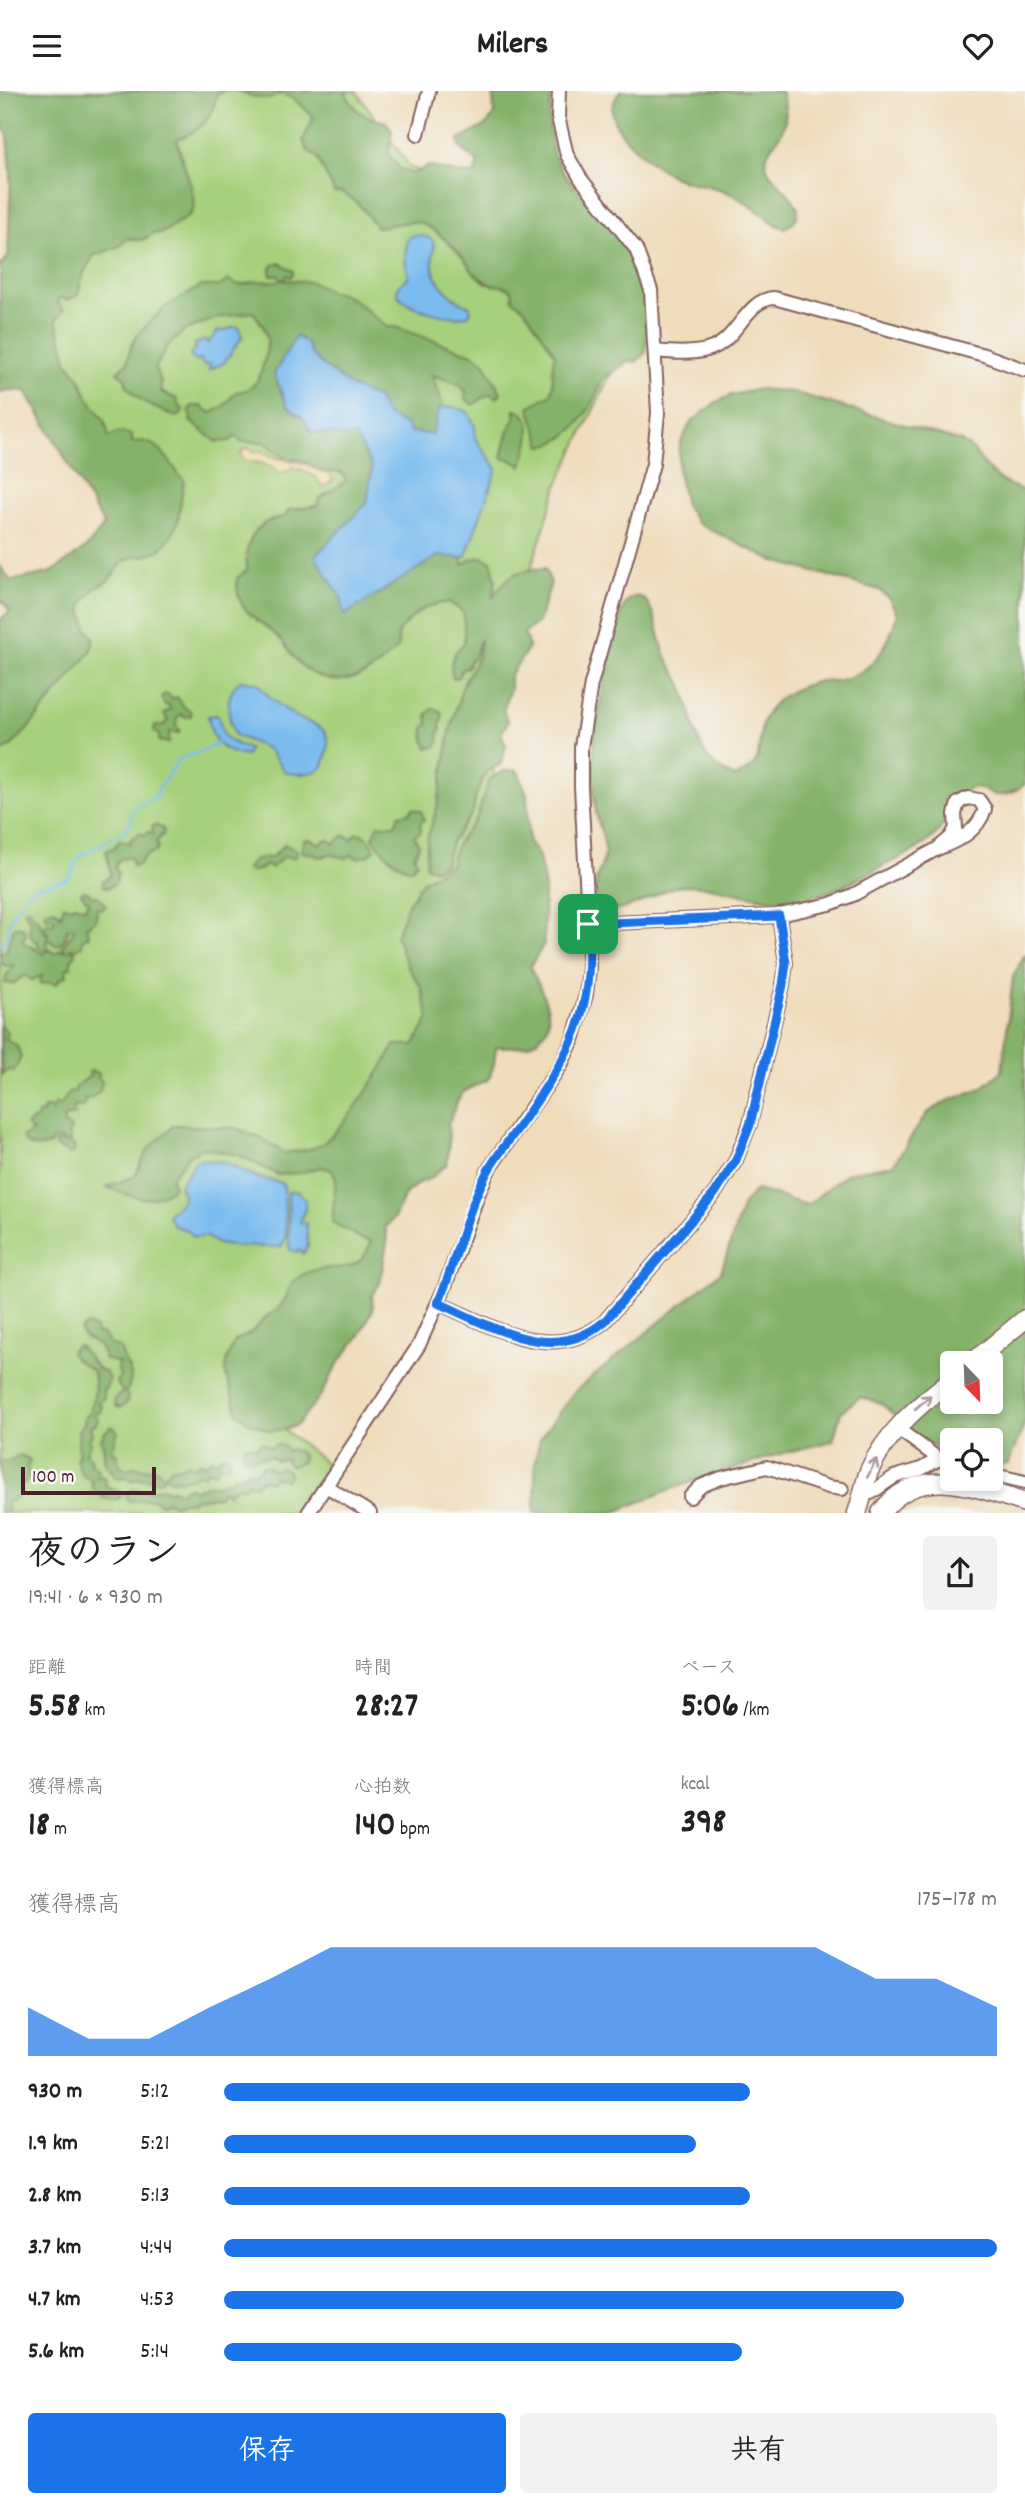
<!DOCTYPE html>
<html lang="ja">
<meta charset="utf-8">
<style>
body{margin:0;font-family:Dekko,"Klee One",sans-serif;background:#f2f2f2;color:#222;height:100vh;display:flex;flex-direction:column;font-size:26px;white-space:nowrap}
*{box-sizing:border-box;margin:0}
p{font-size:23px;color:#767676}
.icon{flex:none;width:38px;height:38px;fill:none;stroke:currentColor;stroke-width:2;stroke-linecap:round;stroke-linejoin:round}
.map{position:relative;height:1422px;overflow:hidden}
.details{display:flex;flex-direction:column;background:#fff;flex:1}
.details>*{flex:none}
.needle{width:46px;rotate:157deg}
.buttons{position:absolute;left:940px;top:1260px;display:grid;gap:14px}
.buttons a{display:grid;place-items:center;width:63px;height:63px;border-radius:7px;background:#fff;box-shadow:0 4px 10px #0003;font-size:35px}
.scale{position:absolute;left:21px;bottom:18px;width:135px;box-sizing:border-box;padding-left:7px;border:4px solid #4a1f2b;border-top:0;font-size:19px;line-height:24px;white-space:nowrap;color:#4a1f2b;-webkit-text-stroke:5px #f6f6f2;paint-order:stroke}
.pin{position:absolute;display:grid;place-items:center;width:60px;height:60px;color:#fff;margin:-30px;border-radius:14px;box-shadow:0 4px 10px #0006}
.round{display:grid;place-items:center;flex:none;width:74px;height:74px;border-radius:7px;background:#f2f2f2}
.summary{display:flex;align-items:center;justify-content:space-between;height:119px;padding:0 28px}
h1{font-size:38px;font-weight:800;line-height:52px}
.stats{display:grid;grid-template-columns:repeat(3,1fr);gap:10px;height:119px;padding:7px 28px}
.stats div{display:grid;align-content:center}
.stats b{font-size:35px;font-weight:800}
.stats small{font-size:19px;font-weight:400}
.stats p{font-size:19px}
.chart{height:196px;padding:14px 28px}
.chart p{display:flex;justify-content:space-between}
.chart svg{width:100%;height:126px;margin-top:7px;fill:#1a73e8;opacity:.7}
.cta{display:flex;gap:14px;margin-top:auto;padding:14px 28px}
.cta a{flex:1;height:80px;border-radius:7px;background:#1a73e8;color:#fff;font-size:28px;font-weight:800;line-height:80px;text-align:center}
.cta a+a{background:#f2f2f2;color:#222}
ul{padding:0 28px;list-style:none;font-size:23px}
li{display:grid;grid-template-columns:112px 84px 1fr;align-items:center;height:52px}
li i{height:18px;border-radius:9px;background:#1a73e8}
header{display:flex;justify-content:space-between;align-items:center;height:91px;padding:0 28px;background:#fff;font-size:32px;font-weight:800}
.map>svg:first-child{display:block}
.green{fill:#a7d07b;stroke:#787853;stroke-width:2}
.forest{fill:#85b26b;stroke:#68684b;stroke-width:2;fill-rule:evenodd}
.sand{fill:#eeda9e;stroke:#9c7c64;stroke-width:2}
.water{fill:#7abcef;stroke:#626e8d;stroke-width:2}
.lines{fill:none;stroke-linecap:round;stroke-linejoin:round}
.stream{stroke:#7abcef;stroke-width:2.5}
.minor-casing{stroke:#84615d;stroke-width:16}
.highway-casing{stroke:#84615d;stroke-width:21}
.minor{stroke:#fff;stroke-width:12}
.highway{stroke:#fff;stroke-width:18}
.oneway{stroke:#ae9aa0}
.route-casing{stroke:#fff;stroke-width:14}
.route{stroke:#1a73e8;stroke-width:9}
</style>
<header><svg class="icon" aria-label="menu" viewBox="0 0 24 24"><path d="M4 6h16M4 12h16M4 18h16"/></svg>Milers<svg class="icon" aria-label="heart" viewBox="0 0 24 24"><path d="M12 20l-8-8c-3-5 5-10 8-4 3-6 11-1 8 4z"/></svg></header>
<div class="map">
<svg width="1025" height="1422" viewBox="0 0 1025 1422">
<rect width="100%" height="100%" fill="#f6f6f2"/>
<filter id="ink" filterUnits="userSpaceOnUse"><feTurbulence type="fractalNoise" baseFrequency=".0143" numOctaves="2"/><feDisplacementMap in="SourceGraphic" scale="14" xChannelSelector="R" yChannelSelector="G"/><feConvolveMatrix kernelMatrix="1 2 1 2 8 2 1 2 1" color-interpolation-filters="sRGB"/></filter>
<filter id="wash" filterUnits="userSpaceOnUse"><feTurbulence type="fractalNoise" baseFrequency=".00686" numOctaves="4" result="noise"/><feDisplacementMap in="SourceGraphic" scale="28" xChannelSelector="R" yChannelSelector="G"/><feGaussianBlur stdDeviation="1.57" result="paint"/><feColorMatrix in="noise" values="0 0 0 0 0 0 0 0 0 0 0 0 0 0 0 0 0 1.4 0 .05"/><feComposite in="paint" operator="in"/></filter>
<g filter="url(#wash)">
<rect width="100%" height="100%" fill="#efdcbb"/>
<polygon class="green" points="60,0 356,0 411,77 540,115 625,253 558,393 483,627 515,792 392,1119 281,1336 328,1374 294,1422 0,1422 0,563 139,427 8,239"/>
<g class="forest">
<path d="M0,0H224L217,4C212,28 199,42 177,48C180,68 197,101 193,118C192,125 182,129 177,132C165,139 167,143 152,142C146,151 137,150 128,147L120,155L93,165L84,182L77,205L67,209L60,207L57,211L64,219L56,229L68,272L79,286L88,306L104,329L108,340V346L120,341L132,344V351C163,346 166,371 184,389L178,430L171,446L160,459L145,465H134L123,471L109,489L94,498L81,515L87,538L94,546L91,560L26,640L9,657L0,661V529L10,520L0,508V475L11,490L52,481L87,456L104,434L26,300L5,299L0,302V174L8,166L11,80L8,44L0,33Z"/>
<path d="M239,0H348L346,3C357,23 364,26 386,31L392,40L388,63L400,78L413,83L428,75L457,82L474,83L478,71L460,57L459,49L486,34L494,24L493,0H552C550,18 548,42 553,60C559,82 578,100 593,117C636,160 655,202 645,263L636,271L627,270C621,278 605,284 602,289C599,294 598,300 596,305C585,327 568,351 542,355L529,316L551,303C555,289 550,277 555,263L524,217L513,209L512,200C504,194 501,195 492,194C487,193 478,186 474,182C470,179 469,173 465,169C455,157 430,132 415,131C402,130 390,135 377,136C370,129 367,123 361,116C356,110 348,105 341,101L334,102C330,88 322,80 318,67L307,59L303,49L314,26L293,7L280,3L269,8L250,5Z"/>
<path d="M620,0H781C785,13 788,24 783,38C778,52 762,60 767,77C772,95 821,117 785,137L777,134C761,123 745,109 727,101C711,94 695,94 680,88C659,80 613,44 612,20C612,13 616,6 620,0Z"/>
<path d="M280,172L293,180V184L290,186L287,184L284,189L312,191L331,201L341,202L356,210L387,236H395L475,264L484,271L501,302L497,307L492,303L485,305L473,314L465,307L466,301L459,293L432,284L444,316L436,343L426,346L348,331L437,458L461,462L463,474L471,468L482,466L491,470L496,490L492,507C508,483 516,479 545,477L551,492L538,531L524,542L529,556L510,585V598L503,620L508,631L501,643L506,654L501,673L486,681L476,704L473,721L451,752L445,773L435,778L426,776L427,748L438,714L450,640L463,593L478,567L480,548L474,568L470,569L468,576L462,578L459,586L453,587C449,571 452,563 464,552V522L449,511C423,514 416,522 398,541C399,564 396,557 382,571C359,593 326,597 301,574C293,567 288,557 281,549C259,526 235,524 237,487L247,479C243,452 256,429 284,426L289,419L317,415L319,408L346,390L342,382C334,380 325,382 319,379C305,372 303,366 287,368L264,351H241L236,345L230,350L217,351L190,330L191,325L188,320L192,315H201L211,322L223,316L236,301C252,299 257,293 262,278C269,252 272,244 253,221L217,227L185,239L166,257L155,278L161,292V301L177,308L178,314L183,318L181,324L176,326L148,314L135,304L127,295L125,287L117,281L127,272L130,258L138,243L164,217L201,195H220L228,189C242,197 241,193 254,191C264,190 273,191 283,189L278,184L271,185L270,180L273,174Z"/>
<path d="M759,298L793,301L962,351C976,359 979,368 990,380C999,391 1012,395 1025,400V693C1017,699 1007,706 996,704C986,702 978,691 967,699C953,708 948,730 937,742C921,758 903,766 883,775C853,790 823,808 789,809C753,810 712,791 679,795C658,798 613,837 597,808C590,795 603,775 605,762C606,749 599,738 597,726C593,709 593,690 593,673C594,621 610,572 621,522C623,515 626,508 634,506C654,500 659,551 665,563C669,573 676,582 681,592C691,613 692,638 703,659C710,673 722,680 735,686C765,672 756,666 761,639C762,626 774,611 785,604C794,598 809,592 820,590C825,589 831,590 836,590C872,584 889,555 897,523L890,509L880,499L771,469L697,432L685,414L678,381L680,353L690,333L716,311L732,304Z"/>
<path d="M515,318C540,327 527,357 522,375L509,368H504L502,365C507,352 506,340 515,328Z"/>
<polygon points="168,603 171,608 177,606 184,616 191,621 191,625 184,626 181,623 177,627 176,635 180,639 179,642 169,641 169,652 159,650 159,644 154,640 155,635 159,634 163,635 168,630 164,623 170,619 169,614 165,614 161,607 163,604"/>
<polygon points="433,617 442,621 442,629 440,633 441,638 438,644 439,650 437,655 428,657 424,649 424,637 428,632 427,623"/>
<path d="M517,679L527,703L529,751L539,766L544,791V853L530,876C542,900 565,938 529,953C520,957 506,955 496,956L494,973L489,988L463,1001L457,1011L448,1034L449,1052L447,1073L431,1087L419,1092L406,1102L394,1127L385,1136L387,1151L380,1192L372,1205L373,1218L360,1244L338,1273L321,1304L297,1334L288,1338L271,1340L250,1332L237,1321L225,1280L227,1267L235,1250L251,1242L267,1225L277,1219L286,1207L292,1191C298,1187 305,1181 312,1180C339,1172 360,1186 371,1150L362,1148L332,1131L336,1087L332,1079L321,1076L299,1082L278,1084L239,1064L202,1057L190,1063L171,1087L174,1096C149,1116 133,1106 106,1096L135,1085L148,1058L174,1034L235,1037L261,1047L284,1062C294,1060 306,1060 316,1056C339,1047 383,977 395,954H414L429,927L421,896L407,875L396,845L409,811L423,790L450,774L456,754L477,726L489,689L503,680Z"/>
<path d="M413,717L421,720L424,728L420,733L421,741L414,745L419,754L414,766L417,771L411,778C394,773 383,761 373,747L378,734H395L399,724L409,722Z"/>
<polygon points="156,734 163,738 164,742 156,751 158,755 157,760 146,764 138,774 132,775 131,768 128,766 118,769 115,777 118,782 116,791 108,797 103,795 103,790 111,784 106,760 116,755 119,749 130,752 132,746 136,746 139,742 144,744 148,741 153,743 152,735"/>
<path d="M357,742C369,744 371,750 375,759L368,765L356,767L352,764L346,767L328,763C323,768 316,766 312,762H305L301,760L304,749L310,748L320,753L324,749H330L334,753L344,744L352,748Z"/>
<polygon points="285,753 297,760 297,764 293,767 285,765 271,777 265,774 261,778 249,781 246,778 255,768 272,766"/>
<polygon points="83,800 89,801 91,805 98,805 106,815 103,818 97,817 96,829 86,836 89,845 82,849 82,855 76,858 69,857 75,861 75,865 71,869 71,876 66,878 67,885 60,888 57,893 49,891 44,893 40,892 42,885 32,889 25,884 13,893 5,892 6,885 14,874 7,875 0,872 0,861 5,862 14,836 23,836 26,845 22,848 24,852 44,863 50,859 55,862 60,859 66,860 62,856 74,840 74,837 67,838 68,841 65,844 66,846 60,853 55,854 48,848 46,849 49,858 43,859 38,855 38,850 34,850 29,841 30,830 25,821 26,818 30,817 32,823 39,829 46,843 48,844 49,842 44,838 45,834 49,831 53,833 55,827 46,826 45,820 55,818 61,824 64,814 72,816 75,814 85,817 89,811 81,802"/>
<path d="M1025,863V1332L1008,1373L999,1375L991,1373L990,1349H952V1362L923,1351L882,1313L860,1306L841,1321L833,1350L780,1363L676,1396L613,1422H535V1370L540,1348L574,1301L721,1181L743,1113L757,1099L807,1114L847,1082L893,1074L927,1022L948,1010L982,997L1002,980L1013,886ZM952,1272H990V1311H952Z"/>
<polygon points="0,933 8,942 6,948 17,955 21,967 14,980 8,979 2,984"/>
<path d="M93,980L99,983V987L102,990L100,1000L91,1007L84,1008L86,1012L83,1016L76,1015L73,1018L75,1024L64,1026V1033L71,1037L68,1045L71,1050L68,1051L75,1056L73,1063L70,1064L56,1055L55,1052L59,1050L65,1053L61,1047L52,1049L51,1053C40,1058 27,1059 22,1046L33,1041L26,1034L38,1026V1023L43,1022L44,1017H49L52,1020L54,1012L60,1015L69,1001H75V996L90,985L89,981Z"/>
<path d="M87,1234L95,1237L96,1243H102L109,1250L110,1253L121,1258C123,1276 140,1281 125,1302L128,1306L126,1313L120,1317L115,1315L114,1308L123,1301L116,1291L120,1285L117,1276L119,1272L104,1268C103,1265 103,1260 100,1257C94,1249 83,1250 80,1239Z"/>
<path d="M78,1254L99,1279L106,1282L109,1289L106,1297L103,1299L104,1308L98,1311L102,1316L100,1321L95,1323L98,1328L96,1333L90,1335L92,1344L88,1348L91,1351L86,1362L91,1367L90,1373L95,1375L99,1381L97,1386H105L106,1395L118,1400L121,1407L114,1409L103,1407L100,1402L93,1399L91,1389L81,1383L76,1368L79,1364C76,1354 80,1347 78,1339L84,1333L85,1325L90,1321C90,1309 89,1320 93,1310C96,1301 94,1289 93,1280L75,1268L70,1261Z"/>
<path d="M112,1335L118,1340L112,1360L117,1363L119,1373L126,1378L137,1376L159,1379L164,1386L160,1390L140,1387L131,1390L124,1386L118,1388C113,1382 105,1375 104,1368C103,1359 106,1358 101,1349L105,1341Z"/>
<polygon points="262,1351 271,1357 276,1353 284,1355 287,1360 292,1358 300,1362 303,1366 302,1371 292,1375 287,1373 286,1368 276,1370 271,1365 266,1367 261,1365 252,1368 244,1366 243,1362 245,1354 256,1356"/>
<polygon points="20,1364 30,1369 27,1377 29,1384 25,1392 20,1394 21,1400 19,1405 7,1412 7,1422 0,1422 0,1371 7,1371"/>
<polygon points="225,1364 230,1366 229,1375 219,1375 215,1381 207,1380 204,1384 195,1384 192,1387 171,1389 165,1383 172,1376 178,1377 188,1372 194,1376 201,1371 205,1373 212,1368 218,1370 220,1365"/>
<path d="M262,1375H267L273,1379L282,1376L288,1380L289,1385L286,1389L274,1386L269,1391L261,1388L256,1394L248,1392L244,1396H236L228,1402L221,1399L219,1405L194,1408L191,1411H182L174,1414L168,1410L161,1413L153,1408L130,1410L127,1408L126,1402L135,1398C146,1403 159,1393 169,1400L174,1398L181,1402L184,1397L190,1396L195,1399L206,1394H219L223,1390H231L233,1386L243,1384L248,1380L257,1381Z"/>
</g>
<path class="sand" d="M247,357L255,361L263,360C277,371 292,367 308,374C317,378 319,382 329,383L333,389L326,395H322L315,385C306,383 301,377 293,376L287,380L279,382C270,371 256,372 243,369L241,361Z"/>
<g class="water">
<path d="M414,144C448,146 427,160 434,180C439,197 454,208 469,215L471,220L467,225C448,228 410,219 397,203L398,196L409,185L405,170L407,148Z"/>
<polygon points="233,236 239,236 242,246 224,272 209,279 210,273 203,274 200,268 196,271 190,264 196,257 195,253 206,249 208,252 218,240 227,239"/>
<path d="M296,245L307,252L311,263L324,275L350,295L378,308L386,324L406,334L410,341L432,343L439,318C451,314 456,316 468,321L475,335V347L497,378L465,467L438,465L344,524L341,506L315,465L367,412L372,376L356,346L311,341L304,328L287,315L274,283Z"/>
<path d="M241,589L258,592C267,606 282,616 295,625C310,634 330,633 328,656C327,663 325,670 322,677C312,684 296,684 285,681L268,658L235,644C228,627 223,602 241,589Z"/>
<path d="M218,624C224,650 225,649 249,658L246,665C220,661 212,651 208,625Z"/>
<path d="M202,1069L224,1071L259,1087L282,1092L284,1095L286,1146L281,1156L231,1155L217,1153L207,1146H194L187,1139L174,1135L168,1125L170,1120C181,1113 188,1108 179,1095L196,1070Z"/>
<polygon points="297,1100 305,1108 305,1118 300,1130 302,1133 306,1132 308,1154 303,1163 299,1159 297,1162 290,1158 289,1154 288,1101"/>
</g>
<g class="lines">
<polyline class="stream" points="0,854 5,851 11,825 26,803 35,796 66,789 72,783 77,769 85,762 124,741 130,732 135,716 155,707 160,695 180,667 195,663 218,653"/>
</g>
</g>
<g filter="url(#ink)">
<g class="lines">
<g class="minor-casing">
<g id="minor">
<polyline points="418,43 429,0"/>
<path d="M655,260C673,262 698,264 715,256C738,245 748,208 774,207L984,264L1025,279"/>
<path d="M588,833L775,825L830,813L853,804L937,758L951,746L956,737L955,723L958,712L968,707L979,709L985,718C978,741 958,750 937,758"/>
<path d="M438,1212C492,1235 553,1275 605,1230L715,1102L736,1069L750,1033L783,894L786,872L779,825"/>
<polyline points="898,1338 939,1368 952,1372"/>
<polyline points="990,1383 1025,1391"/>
<polyline points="326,1395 370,1422"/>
<polyline points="871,1402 894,1386 921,1378 939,1368"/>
<polyline points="690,1406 701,1395 721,1387 767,1376 828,1396 842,1398"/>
<polyline points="308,1422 419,1254 444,1198 479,1101 489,1078 561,974 574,946 586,904 589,877 589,844 581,696 581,656 591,593 653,373 658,322 651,199 636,158 581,88 567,64 558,26 559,0"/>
</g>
</g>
<g class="highway-casing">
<g id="highway">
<polyline points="972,1272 1025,1228"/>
<path d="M857,1422C862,1408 864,1394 869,1380C886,1342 920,1313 952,1288"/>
<path d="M881,1422C918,1371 976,1396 1025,1412"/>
</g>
</g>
<use href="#minor" class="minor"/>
<use href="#highway" class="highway"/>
</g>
<defs><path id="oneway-shaft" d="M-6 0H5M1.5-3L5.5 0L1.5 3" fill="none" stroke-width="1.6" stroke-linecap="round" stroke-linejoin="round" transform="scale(1.75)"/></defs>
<g class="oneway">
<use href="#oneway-shaft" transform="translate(923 1311) rotate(-41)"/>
<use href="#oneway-shaft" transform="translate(872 1377) rotate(-63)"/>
</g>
</g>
<g class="lines" filter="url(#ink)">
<g class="route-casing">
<path id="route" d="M779,825L786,872L783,894L750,1034L736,1069L715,1102L605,1230C553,1275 492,1235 438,1212C457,1169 466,1119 489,1078C499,1061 512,1046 523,1030C572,959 594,923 588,833Z"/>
</g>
<use href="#route" class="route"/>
</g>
</svg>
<div class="buttons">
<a><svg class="needle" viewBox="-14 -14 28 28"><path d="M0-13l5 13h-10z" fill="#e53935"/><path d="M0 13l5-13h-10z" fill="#767676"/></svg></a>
<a><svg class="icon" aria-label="locate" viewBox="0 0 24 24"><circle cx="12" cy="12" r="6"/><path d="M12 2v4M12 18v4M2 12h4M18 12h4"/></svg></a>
</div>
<div class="scale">100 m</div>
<div class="pin" style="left:588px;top:833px;background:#1e9e55"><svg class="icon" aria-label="arrive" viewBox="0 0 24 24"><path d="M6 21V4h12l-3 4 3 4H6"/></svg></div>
</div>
<section class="details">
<div class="summary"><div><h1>夜のラン</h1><p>19:41 · 6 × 930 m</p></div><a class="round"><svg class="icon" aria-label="share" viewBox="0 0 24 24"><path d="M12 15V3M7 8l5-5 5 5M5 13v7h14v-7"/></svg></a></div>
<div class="stats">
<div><p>距離</p><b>5.58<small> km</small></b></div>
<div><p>時間</p><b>28:27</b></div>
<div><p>ペース</p><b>5:06<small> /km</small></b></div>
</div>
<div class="stats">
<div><p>獲得標高</p><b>18<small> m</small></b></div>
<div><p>心拍数</p><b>140<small> bpm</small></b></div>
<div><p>kcal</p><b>398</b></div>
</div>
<div class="chart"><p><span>獲得標高</span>175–178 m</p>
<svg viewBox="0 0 160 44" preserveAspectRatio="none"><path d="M0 44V27L10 38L20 38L30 27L40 17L50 6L60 6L70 6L80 6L90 6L100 6L110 6L120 6L130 6L140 17L150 17L160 27V44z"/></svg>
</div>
<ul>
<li><b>930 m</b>5:12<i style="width:68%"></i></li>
<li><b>1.9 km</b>5:21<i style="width:61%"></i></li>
<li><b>2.8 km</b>5:13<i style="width:68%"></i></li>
<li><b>3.7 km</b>4:44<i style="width:100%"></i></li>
<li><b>4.7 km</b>4:53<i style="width:88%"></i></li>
<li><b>5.6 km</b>5:14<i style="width:67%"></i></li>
</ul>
<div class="cta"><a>保存</a><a>共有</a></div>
</section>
